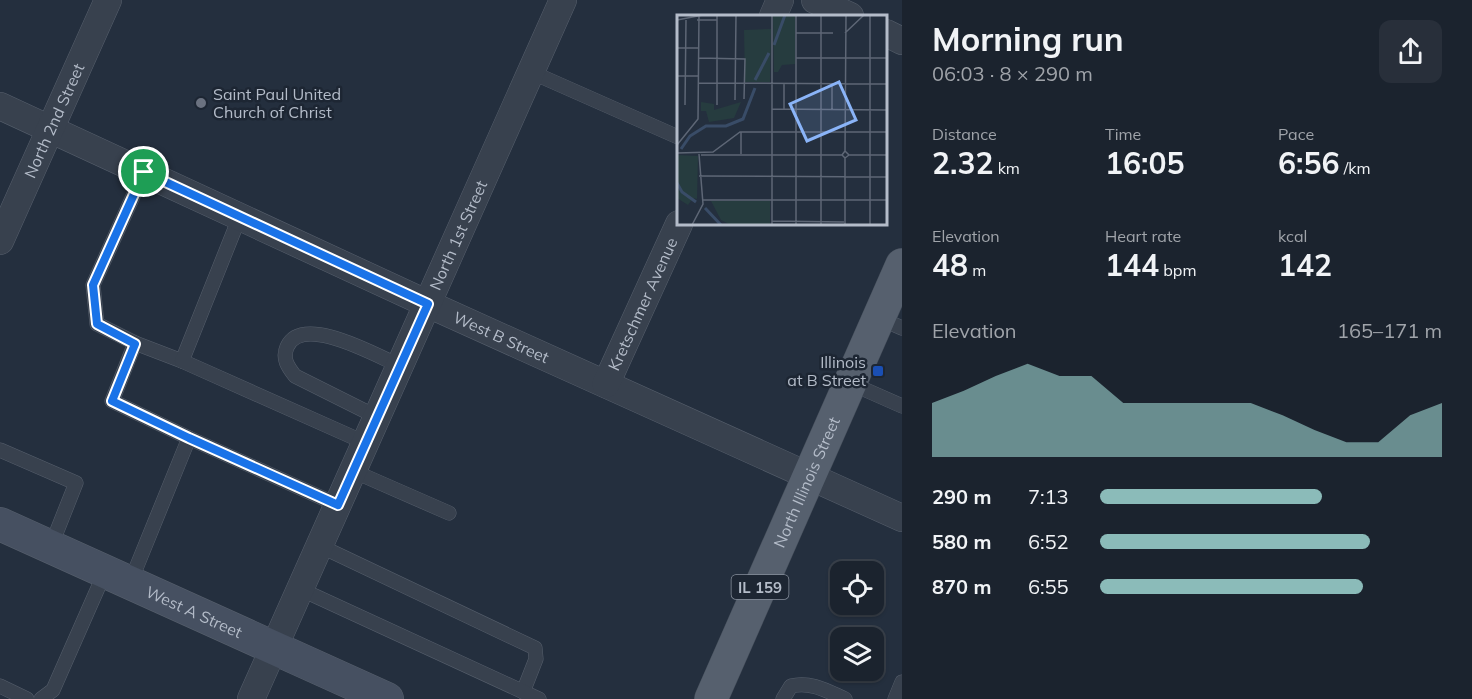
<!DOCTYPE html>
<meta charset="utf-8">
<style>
body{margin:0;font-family:Mulish,sans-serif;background:#282f3a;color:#f1f3f6;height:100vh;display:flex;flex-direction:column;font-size:22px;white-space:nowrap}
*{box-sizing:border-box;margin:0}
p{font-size:20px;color:#a0a4aa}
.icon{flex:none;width:33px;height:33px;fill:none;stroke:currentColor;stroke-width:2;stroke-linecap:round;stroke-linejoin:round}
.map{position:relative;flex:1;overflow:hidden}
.side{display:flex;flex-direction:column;background:#1b232e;width:570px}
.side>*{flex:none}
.controls{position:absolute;left:830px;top:561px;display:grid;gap:12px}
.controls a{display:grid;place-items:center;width:54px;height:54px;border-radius:12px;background:#1b232e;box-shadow:0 2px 4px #0004,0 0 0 2px #39404a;font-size:30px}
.pin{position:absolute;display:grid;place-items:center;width:51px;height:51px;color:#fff;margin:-26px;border:3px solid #fff;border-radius:50%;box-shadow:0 2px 6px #0007}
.round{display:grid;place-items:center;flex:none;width:63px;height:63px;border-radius:12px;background:#282f3a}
.headline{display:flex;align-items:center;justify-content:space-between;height:102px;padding:0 30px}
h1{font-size:33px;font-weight:700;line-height:45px}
.metrics{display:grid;grid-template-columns:repeat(3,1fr);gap:9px;height:102px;padding:6px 30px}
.metrics div{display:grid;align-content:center}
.metrics b{font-size:30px;font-weight:700}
.metrics small{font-size:16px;font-weight:400}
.metrics p{font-size:16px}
.chart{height:168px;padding:12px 30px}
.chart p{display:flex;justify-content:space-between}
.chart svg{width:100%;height:108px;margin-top:6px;fill:#8bbbb9;opacity:.7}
ul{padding:0 30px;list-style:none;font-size:20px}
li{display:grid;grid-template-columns:96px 72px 1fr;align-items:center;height:45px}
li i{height:15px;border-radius:8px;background:#8bbbb9}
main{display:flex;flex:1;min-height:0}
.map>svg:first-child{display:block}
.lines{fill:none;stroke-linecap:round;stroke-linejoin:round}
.lane-casing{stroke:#565f6c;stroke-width:15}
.street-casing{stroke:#565f6c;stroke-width:28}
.secondary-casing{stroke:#565f6c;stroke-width:34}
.primary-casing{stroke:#414a57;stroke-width:34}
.lane{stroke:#38414e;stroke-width:14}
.street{stroke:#38414e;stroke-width:27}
.secondary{stroke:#465061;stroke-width:33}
.primary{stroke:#56606e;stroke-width:33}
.route-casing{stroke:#fff;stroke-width:12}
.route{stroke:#1a73e8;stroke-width:8}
.worship-dot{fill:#6b7280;stroke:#1d2633;stroke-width:2}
.transit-dot{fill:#1a4fb4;stroke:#1d2633;stroke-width:2}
.labels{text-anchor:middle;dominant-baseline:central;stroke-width:5;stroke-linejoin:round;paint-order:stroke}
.shield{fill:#1d2633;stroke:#878f9c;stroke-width:1.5}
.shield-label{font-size:15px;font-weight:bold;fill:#b4bcc9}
.poi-label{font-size:16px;fill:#b4bcc9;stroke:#1d2633;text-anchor:start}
.street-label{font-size:16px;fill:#b4bcc9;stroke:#1d2633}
.inset-river{fill:none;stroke:#394c67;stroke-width:3}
.inset-road{fill:none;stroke:#5e6776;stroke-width:1.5}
.view{fill:#8ab4f8;fill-opacity:0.15;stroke:#8ab4f8;stroke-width:3}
.inset-edge{fill:none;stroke:#b4bcc9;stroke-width:3}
</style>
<main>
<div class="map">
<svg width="902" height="699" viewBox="0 0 902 699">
<rect width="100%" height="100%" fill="#242f3e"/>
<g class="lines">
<g class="lane-casing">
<g id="lane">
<polyline points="531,72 678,137"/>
<polyline points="144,172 93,285 97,324 135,343 182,361"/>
<polyline points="240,216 182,361 366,443"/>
<polyline points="879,318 902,328"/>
<polyline points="850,383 902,406"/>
<path d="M377,417L295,376C288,367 282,359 287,347C302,313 377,356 400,366"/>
<polyline points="189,438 338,505"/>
<polyline points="0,450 76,483 51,546"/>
<polyline points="353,471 449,513"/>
<polyline points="320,546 535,648 536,659 523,692"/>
<polyline points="130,583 189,438 112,401 135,343"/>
<polyline points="300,589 539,699"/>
<polyline points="0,686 27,699"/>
<polyline points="41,699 53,690 105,572"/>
<path d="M783,699L791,686C811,681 827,691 845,699"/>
<polyline points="895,699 902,682"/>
</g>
</g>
<g class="street-casing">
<g id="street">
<polyline points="815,0 850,16"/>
<polyline points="773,16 780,0"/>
<polyline points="886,33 902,41"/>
<path id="s1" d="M0,106L428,304L902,518"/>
<path id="s2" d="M0,241L108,0"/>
<path id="s3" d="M606,384L679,224"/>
<path id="s4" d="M251,699L563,0"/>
</g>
</g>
<g class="secondary-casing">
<g id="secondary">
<path id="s5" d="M0,524L387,699"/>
</g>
</g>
<g class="primary-casing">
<g id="primary">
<path id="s6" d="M711,699L902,265"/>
</g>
</g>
<use href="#lane" class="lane"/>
<use href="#street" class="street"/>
<use href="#secondary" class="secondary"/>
<use href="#primary" class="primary"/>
</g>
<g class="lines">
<g class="route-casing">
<polygon id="route" points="144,172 428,304 338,505 189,438 112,401 135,344 97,324 93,285"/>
</g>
<use href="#route" class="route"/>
</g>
<circle class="worship-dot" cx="201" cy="103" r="6"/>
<rect class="transit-dot" x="872" y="365" width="12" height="12" rx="3"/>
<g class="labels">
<rect class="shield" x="731.5" y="575" width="57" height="24" rx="4.5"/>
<g class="shield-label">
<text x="760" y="587">IL 159</text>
</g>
<g class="poi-label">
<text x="213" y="94">Saint Paul United<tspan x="213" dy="18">Church of Christ</tspan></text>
<text x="866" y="362" text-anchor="end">Illinois<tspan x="866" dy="18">at B Street</tspan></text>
</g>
<g class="street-label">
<text stroke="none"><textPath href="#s2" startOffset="132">North 2nd Street</textPath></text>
<text stroke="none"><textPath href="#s4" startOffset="508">North 1st Street</textPath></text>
<text stroke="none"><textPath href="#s3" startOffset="88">Kretschmer Avenue</textPath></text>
<text stroke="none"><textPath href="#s1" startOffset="552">West B Street</textPath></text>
<text stroke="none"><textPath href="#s6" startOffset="237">North Illinois Street</textPath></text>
<text stroke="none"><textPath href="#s5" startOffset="213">West A Street</textPath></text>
</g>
</g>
<g transform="translate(677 15)">
<rect width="210" height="210" fill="#242f3e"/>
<path d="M96,0H118V49L105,50L101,57H97ZM94,14L93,67H68L67,15ZM24,87L37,89V95L64,87L57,103L32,107L29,96H24ZM0,140L21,141L20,184L16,183L11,190L0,183ZM34,186H93V210H54L44,205Z" fill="#263c3f"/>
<path class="inset-river" d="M97,30L108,0M78,65L92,38M4,134L13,121L29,111H49L66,104L78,73M0,168L5,177L19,187M28,193L44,210"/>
<path class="inset-road" d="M193,0V210M210,0V43M0,5L26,0M20,5H40M119,18H156M168,18L187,0M0,33H22M22,43L68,44L67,84M119,43H210M0,61H22M22,68L210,69M58,85L59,0M8,90L9,5M40,90V0M95,94L210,95M107,94V69M155,95V69M0,130L21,104L22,0M0,138L36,137L63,117H210M64,139V117M24,140H165M172,140H210M168,143L165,140L168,136L169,0M22,161L210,162M26,185H210M95,206L167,207M15,210L26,189L22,139M95,210V0M119,210V0M144,210V0M168,210V143L172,140L168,136"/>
<path class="view" d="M162,67L179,105L130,126L113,89Z"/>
<rect width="210" height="210" class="inset-edge"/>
</g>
</svg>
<div class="controls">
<a><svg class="icon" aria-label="locate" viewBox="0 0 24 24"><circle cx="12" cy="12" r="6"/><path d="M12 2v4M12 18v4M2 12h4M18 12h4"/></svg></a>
<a><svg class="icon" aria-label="layers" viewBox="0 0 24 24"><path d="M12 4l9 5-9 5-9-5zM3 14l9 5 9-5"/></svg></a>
</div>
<div class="pin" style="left:144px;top:172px;background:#1e9e55"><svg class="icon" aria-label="arrive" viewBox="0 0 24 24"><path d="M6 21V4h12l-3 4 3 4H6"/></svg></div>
</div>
<section class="side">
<div class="headline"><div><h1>Morning run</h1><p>06:03 · 8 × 290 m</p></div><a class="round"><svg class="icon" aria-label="share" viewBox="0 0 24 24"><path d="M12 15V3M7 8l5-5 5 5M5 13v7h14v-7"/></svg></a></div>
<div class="metrics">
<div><p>Distance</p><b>2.32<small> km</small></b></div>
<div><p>Time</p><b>16:05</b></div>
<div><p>Pace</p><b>6:56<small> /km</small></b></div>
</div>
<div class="metrics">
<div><p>Elevation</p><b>48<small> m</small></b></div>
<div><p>Heart rate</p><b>144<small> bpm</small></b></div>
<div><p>kcal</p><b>142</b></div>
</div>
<div class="chart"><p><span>Elevation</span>165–171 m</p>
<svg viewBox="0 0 160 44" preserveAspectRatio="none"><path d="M0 44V22L10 17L20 11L30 6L40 11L50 11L60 22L70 22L80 22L90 22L100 22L110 27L120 33L130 38L140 38L150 27L160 22V44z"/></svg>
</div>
<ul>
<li><b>290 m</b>7:13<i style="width:65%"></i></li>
<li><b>580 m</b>6:52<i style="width:79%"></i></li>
<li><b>870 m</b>6:55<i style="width:77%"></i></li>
</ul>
</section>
</main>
